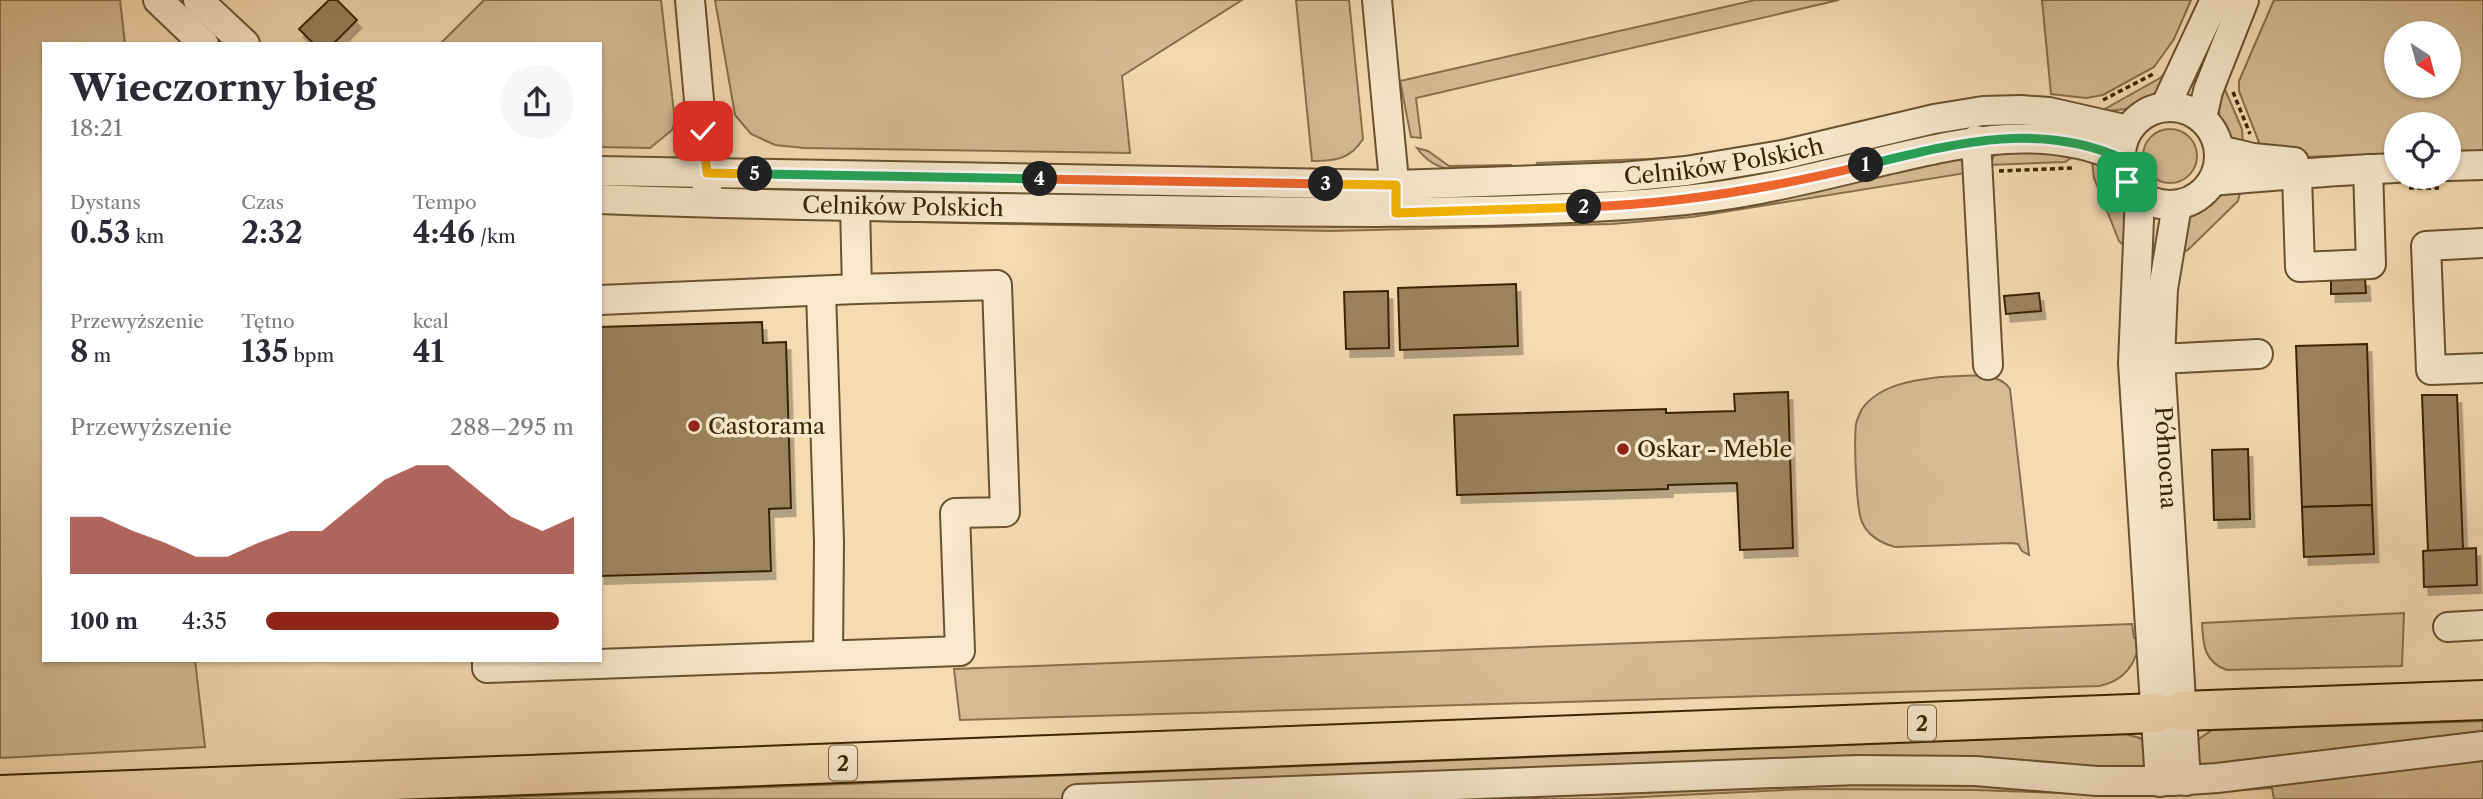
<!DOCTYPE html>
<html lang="pl">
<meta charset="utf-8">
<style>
body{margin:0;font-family:"Libre Caslon Text",serif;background:#f7f7f7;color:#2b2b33;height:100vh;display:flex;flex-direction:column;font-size:26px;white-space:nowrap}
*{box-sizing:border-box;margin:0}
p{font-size:23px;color:#7c7c81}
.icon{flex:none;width:38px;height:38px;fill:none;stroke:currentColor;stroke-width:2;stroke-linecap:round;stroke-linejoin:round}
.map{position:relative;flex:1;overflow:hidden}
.panel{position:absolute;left:42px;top:42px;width:560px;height:620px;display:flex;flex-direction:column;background:#fff;border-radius:0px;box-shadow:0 2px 5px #0004}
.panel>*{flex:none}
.needle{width:46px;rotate:144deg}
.buttons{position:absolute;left:2384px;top:21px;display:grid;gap:14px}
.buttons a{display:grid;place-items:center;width:77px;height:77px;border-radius:50%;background:#fff;box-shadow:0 2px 5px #0004;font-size:35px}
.pin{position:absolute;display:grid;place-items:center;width:60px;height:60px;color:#fff;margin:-30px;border-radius:14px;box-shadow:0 4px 10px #0006}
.km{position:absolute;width:35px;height:35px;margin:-18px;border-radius:50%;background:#222;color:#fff;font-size:19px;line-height:35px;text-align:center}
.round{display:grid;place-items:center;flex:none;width:74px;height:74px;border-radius:37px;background:#f7f7f7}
.summary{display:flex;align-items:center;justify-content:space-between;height:119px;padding:0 28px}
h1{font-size:38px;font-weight:800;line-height:52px}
.metrics{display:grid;grid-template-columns:repeat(3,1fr);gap:10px;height:119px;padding:7px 28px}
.metrics div{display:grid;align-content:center}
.metrics b{font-size:30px;font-weight:800}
.metrics small{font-size:19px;font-weight:400}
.metrics p{font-size:19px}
.chart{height:196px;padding:14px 28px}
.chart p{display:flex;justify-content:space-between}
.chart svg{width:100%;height:126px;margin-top:7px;fill:#8f2418;opacity:.7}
ul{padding:0 28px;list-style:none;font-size:23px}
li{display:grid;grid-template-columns:112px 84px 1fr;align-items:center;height:52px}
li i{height:18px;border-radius:9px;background:#8f2418}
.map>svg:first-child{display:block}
.green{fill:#d5bc93;stroke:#88704a;stroke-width:2;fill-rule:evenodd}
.building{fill:#9b835d;stroke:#3a2401;stroke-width:2;filter:url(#shadow)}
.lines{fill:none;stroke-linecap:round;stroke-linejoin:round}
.minor-casing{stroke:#69522d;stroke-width:32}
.highway-casing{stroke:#3a2401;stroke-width:42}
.path{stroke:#3a2401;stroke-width:3.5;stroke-dasharray:5 3.5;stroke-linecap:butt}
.minor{stroke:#f8e8cc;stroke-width:28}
.highway{stroke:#f5dbb1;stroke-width:38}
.split-1-casing{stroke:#fff;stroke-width:14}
.split-2-casing{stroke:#fff;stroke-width:14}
.split-3-casing{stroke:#fff;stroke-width:14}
.split-4-casing{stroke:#fff;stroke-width:14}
.split-5-casing{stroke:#fff;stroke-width:14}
.split-6-casing{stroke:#fff;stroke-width:14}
.split-1{stroke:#22a559;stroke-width:9}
.split-2{stroke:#f0652b;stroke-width:9}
.split-3{stroke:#f5b400;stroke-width:9}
.split-4{stroke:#f0652b;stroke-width:9}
.split-5{stroke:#22a559;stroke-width:9}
.split-6{stroke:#f5b400;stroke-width:9}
.poi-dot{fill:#8f2418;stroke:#f8e8cc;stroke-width:2.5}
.labels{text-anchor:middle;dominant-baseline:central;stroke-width:7;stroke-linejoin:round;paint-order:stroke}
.shield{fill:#f8e8cc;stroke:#735f3e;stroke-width:2}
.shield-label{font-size:21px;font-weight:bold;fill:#3a2401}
.street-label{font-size:23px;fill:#3a2401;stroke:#f8e8cc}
.poi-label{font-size:23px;fill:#3a2401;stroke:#f8e8cc;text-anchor:start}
</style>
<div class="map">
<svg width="2483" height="799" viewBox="0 0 2483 799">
<defs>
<filter id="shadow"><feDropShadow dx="4.5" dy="8" stdDeviation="0" flood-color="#0004"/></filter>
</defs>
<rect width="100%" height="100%" fill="#f5dbb1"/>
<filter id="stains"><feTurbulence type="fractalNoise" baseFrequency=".00286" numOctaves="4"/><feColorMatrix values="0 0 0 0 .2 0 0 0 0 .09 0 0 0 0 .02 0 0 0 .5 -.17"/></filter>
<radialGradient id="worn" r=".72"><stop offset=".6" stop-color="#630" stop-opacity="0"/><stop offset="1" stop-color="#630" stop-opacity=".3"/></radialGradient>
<g class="green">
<polygon points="0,0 120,0 125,44 44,44 44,660 195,660 205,747 0,758"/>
<polygon points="484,0 661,0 675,121 672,130 650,148 600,147 600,44 440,44"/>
<polygon points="715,0 1242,0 1122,76 1130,153 804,148 775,145 751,134 735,115"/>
<path d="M1296,0H1349L1363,139C1350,160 1334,161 1312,161Z"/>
<polygon points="1755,0 1839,0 1416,98 1421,138 1411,137 1400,81"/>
<polygon points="2042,0 2191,0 2174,39 2154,67 2103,95 2086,98 2051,94"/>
<path d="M2274,0H2483V152L2448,153V124H2396V154L2302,157L2262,150L2239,91V81ZM2396,33H2448V86H2396Z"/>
<path d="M2168,71C2166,76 2164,83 2161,88C2150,105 2122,112 2103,110L2160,78Z"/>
<path d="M2224,87L2242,129L2243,147C2218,131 2214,114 2224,87Z"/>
<circle cx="2170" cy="156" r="27"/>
<path d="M1417,148L1428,151L1449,166L1510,165L1505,170C1472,171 1438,178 1417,148Z"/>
<polygon points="2003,149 2070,155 2071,158 2065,162 1989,165 1996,152"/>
<polygon points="1675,158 1675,162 1539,167 1537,163"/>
<polygon points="1959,158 1965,165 1966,173 1692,217 1612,224 1330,231 874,221 877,218 1329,223"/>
<polygon points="2092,161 2111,172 2126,203 2125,247 2119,241 2094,178"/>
<polygon points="2226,192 2240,193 2238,201 2188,250 2181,253 2186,222 2189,218"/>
<path d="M1940,377C1961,377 1998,369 2010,389L2029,555L2022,551L2018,544L2011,543L1895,547C1881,543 1868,536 1862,522C1856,509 1854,440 1856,424C1857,420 1860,413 1862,409C1879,385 1913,380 1940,377Z"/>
<path d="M2404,613L2402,666L2227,670C2204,662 2203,645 2202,623Z"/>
<path d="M2132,624L2134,638H2141C2136,663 2126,680 2100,686L960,720L954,669Z"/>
<polygon points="2483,721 2483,799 2274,799 2272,788 2158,796 1973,790 1806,789 1599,799 459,799 2125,734 2140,738 2146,745 2192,752 2199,739 2212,730"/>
</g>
<g class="building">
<polygon points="329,0 337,0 357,20 333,44 314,44 299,29"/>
<polygon points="2365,278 2366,293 2331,294 2331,279"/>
<polygon points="1516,284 1518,346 1400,350 1398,288"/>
<polygon points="1388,291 1389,348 1346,349 1344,292"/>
<polygon points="2039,293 2041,311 2006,314 2004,296"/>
<polygon points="762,322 763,343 786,342 791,508 769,509 771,571 600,576 600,327"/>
<polygon points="2367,344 2372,505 2302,507 2296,346"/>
<polygon points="1788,392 1793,548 1740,550 1737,483 1668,485 1668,489 1457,495 1454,415 1666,409 1666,413 1735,411 1734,394"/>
<polygon points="2422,395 2457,395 2463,549 2428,551"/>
<polygon points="2248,449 2250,519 2214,520 2212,450"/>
<polygon points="2372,505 2374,554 2304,557 2302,507"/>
<polygon points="2476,548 2477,585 2424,587 2423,551"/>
</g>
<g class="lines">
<g class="minor-casing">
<g id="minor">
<polyline points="158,0 204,44"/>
<polyline points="198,0 245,44"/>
<polyline points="690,0 707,189"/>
<polyline points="1377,0 1396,203"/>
<circle cx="2170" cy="156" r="49"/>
<polyline points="2165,107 2215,0"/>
<polyline points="2202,118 2208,91 2244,0"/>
<polyline points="1976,140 1988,365"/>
<polyline points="2219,150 2253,158 2294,162"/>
<polyline points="2448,166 2483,165"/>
<path id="s1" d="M600,171L1396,185L1623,177L1686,171L1782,155L1934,119L1983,111L2021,110L2049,112L2128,130"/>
<polyline points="2297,176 2300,267 2371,264 2368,169"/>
<path d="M2213,181C2274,176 2335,170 2396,168"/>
<polyline points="2140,195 2133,363 2160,782"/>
<path id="s2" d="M600,199C810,207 1020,208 1230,211C1336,212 1440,213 1546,209C1617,206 1689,203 1760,189C1802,181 1845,170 1887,160C1965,142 2043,123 2121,158"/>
<path id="s3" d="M2177,205L2163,289L2160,359L2186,781"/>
<polyline points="2483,243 2426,246 2431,370 2483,368"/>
<polyline points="821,291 829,542 828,655"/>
<polyline points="600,300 857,289 855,206"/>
<polyline points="2160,359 2258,354"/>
<polyline points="2448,627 2483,625"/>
<polyline points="487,660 487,668 960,651 955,513 1005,512 997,285 857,289"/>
<polyline points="1077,799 1857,770 1975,771 2097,781 2172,781 2217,778 2483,746"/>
</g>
</g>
<g class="highway-casing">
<g id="highway">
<polyline points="2182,711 2483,700"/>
<polyline points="0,795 2157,713"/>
</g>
</g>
<g class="path">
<polyline points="2233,92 2250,134"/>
<polyline points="2103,100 2155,73"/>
<polyline points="1999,171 2072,168"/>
<polyline points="2409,188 2439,188"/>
</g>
<use href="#minor" class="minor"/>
<use href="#highway" class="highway"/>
</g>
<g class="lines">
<g class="split-1-casing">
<path id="split-1" d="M1866,165C1949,145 2037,120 2121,158L2127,182"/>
</g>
<g class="split-2-casing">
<path id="split-2" d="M1584,207C1680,204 1772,188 1866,165"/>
</g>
<g class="split-3-casing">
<polyline id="split-3" points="1326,184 1396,185 1396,213 1584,207"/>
</g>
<g class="split-4-casing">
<polyline id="split-4" points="1040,179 1326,184"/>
</g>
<g class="split-5-casing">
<polyline id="split-5" points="755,174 1040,179"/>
</g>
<g class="split-6-casing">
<polyline id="split-6" points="703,131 707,173 755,174"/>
</g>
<use href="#split-1" class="split-1"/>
<use href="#split-2" class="split-2"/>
<use href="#split-3" class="split-3"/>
<use href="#split-4" class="split-4"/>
<use href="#split-5" class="split-5"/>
<use href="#split-6" class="split-6"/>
</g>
<g class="poi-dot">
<circle cx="694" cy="426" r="7"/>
<circle cx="1623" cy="449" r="7"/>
</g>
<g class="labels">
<g class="shield">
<rect x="1908" y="705.5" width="28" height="35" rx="5"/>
<rect x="829" y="745.5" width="28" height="35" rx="5"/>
</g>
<g class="shield-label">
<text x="1922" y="723">2</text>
<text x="843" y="763">2</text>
</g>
<g class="street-label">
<text stroke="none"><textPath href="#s1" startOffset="1125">Celników Polskich</textPath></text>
<text stroke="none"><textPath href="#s2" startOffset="303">Celników Polskich</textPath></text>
<text stroke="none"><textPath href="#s3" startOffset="254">Północna</textPath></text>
</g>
<g class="poi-label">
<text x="708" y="426">Castorama</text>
<text x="1637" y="449">Oskar - Meble</text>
</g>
</g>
<rect width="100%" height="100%" filter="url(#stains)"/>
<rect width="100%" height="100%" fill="url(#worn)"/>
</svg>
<div class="buttons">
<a><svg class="needle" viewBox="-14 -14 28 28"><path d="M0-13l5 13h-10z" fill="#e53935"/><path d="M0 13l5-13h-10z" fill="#7c7c81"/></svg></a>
<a><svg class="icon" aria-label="locate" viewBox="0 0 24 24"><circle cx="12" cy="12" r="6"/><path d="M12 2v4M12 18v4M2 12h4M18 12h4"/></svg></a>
</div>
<div class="pin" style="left:2127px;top:182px;background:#1e9e55"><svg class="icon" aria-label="arrive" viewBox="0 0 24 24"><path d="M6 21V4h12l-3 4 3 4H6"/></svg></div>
<div class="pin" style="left:703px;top:131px;background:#d93025"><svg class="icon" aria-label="check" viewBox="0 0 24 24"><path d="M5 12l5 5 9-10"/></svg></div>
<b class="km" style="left:1866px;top:165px">1</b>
<b class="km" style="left:1584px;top:207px">2</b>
<b class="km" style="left:1326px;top:184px">3</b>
<b class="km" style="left:1040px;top:179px">4</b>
<b class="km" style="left:755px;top:174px">5</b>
<section class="panel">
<div class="summary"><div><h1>Wieczorny bieg</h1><p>18:21</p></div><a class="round"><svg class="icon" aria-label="share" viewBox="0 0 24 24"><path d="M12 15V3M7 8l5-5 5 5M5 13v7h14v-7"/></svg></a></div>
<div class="metrics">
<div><p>Dystans</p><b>0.53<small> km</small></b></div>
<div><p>Czas</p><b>2:32</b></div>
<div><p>Tempo</p><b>4:46<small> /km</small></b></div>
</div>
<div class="metrics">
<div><p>Przewyższenie</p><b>8<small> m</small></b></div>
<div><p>Tętno</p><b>135<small> bpm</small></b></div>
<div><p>kcal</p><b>41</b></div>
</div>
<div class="chart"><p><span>Przewyższenie</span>288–295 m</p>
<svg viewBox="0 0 160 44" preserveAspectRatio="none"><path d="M0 44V24L10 24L20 29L30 33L40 38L50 38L60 33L70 29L80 29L90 20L100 11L110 6L120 6L130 15L140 24L150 29L160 24V44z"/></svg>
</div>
<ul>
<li><b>100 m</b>4:35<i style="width:95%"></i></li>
</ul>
</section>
</div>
